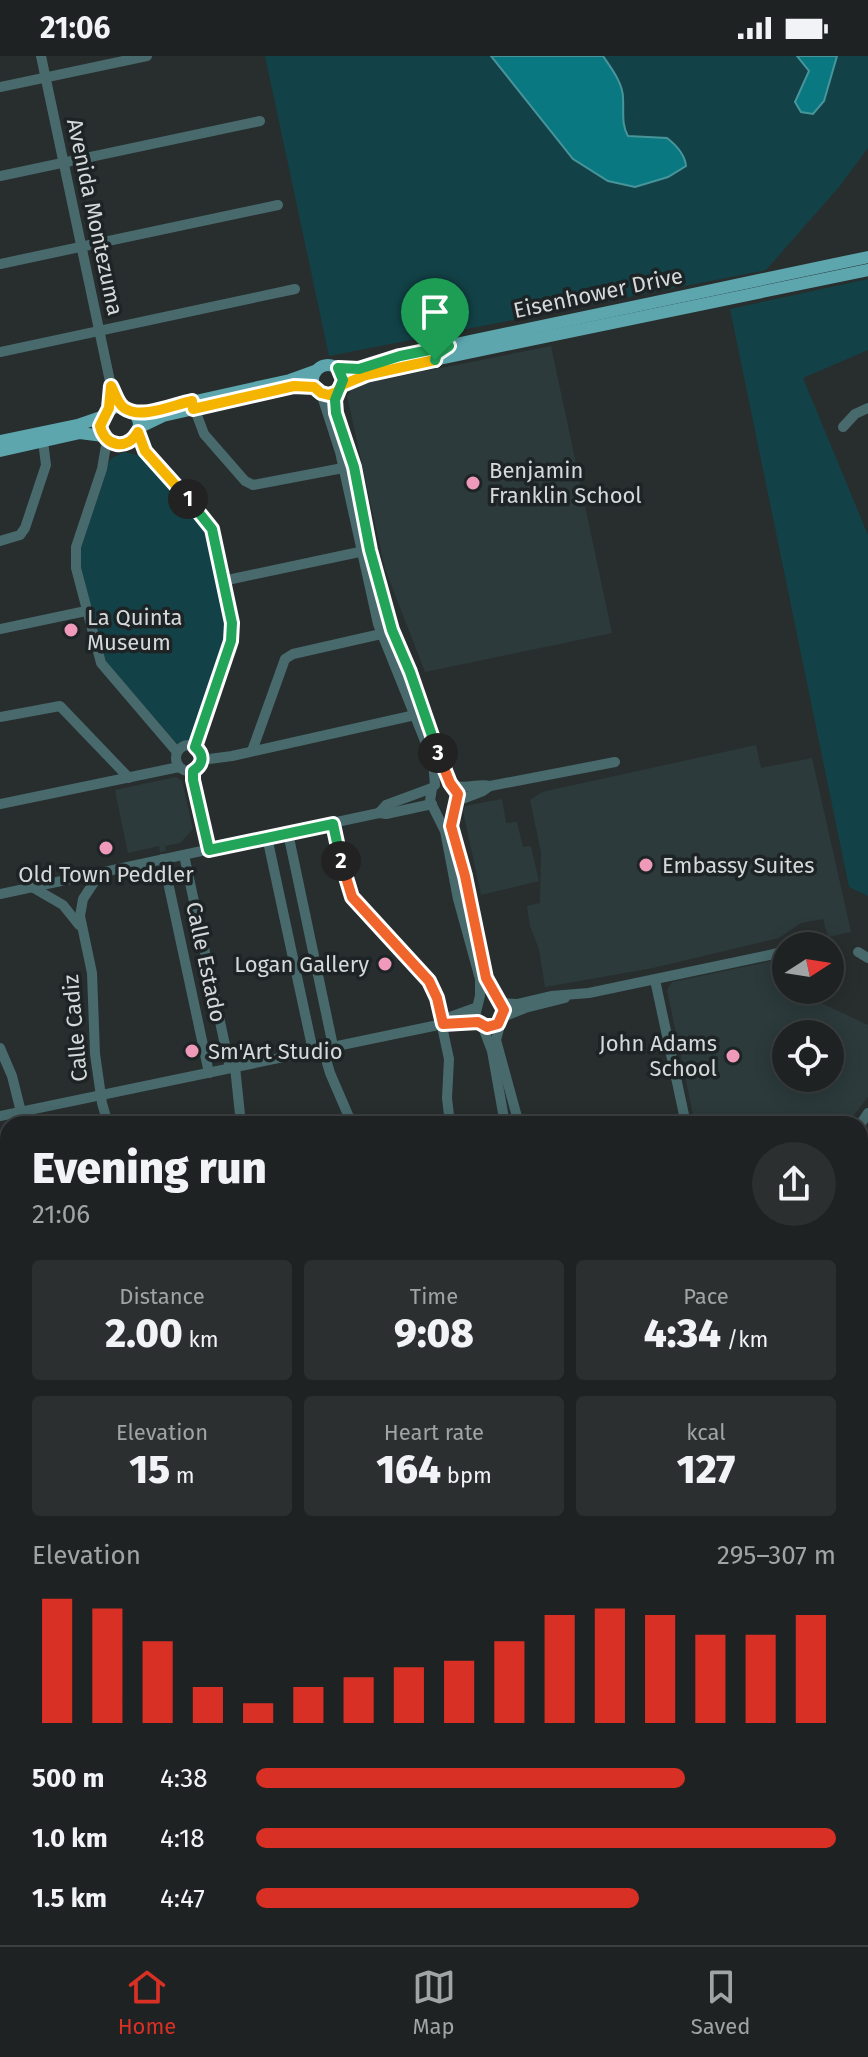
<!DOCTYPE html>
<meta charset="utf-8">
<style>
body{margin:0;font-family:"Fira Sans",sans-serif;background:#2b2f2f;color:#f1f3f6;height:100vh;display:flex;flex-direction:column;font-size:30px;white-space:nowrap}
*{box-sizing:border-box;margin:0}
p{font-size:26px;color:#a1a4a5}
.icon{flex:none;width:44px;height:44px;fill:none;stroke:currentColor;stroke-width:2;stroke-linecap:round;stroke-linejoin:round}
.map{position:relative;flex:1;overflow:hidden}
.details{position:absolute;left:0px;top:1060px;width:868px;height:830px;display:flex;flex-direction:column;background:#1e2222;border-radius:24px 24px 0 0;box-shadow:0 4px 20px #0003,0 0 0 2px #3c3f40}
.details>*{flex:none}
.needle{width:52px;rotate:78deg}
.controls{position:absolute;left:772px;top:876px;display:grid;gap:16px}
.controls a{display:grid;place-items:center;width:72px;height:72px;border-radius:50%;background:#1e2222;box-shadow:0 4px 20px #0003,0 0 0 2px #3c3f40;font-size:40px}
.pin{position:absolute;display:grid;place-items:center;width:68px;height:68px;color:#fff;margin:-82px -34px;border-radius:50% 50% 50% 0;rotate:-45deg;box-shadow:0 0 8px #0007}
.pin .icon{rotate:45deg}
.km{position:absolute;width:40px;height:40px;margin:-20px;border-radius:50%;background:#222;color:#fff;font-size:22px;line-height:40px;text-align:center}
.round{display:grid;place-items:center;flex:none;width:84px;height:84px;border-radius:42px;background:#2b2f2f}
.head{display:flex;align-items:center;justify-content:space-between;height:136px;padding:0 32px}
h1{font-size:44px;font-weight:800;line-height:60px}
.figures{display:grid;grid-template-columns:repeat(3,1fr);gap:12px;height:136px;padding:8px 32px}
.figures div{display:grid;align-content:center;border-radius:8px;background:#2b2f2f;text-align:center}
.figures b{font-size:40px;font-weight:800}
.figures small{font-size:22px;font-weight:400}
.figures p{font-size:22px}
.chart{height:224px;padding:16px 32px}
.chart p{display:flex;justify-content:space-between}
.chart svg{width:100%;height:144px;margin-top:8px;stroke:#d93025;stroke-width:6}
ul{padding:0 32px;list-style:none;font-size:26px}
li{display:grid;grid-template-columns:128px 96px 1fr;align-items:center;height:60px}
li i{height:20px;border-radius:10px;background:#d93025}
.status{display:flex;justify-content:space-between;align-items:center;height:56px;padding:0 40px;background:#1e2222;direction:ltr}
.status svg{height:22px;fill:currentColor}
.tabs{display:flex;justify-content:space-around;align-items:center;height:112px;border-top:2px solid #3c3f40;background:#1e2222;font-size:22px;color:#a1a4a5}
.tabs a{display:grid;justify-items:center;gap:4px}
.tabs .on{color:#d93025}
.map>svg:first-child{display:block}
.built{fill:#2c3a3c;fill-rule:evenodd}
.green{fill:#124247}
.water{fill:#0a7881;stroke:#47959b;stroke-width:2}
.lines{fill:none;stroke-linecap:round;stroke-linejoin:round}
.minor{stroke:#486a6d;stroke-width:10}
.major{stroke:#5da6ae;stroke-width:12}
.split-1-casing{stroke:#fff;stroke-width:16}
.split-2-casing{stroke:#fff;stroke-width:16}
.split-3-casing{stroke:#fff;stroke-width:16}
.split-4-casing{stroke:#fff;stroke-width:16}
.split-1{stroke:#f5b400;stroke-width:10}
.split-2{stroke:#22a559;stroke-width:10}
.split-3{stroke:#f0652b;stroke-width:10}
.split-4{stroke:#22a559;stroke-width:10}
.poi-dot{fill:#ef9ab8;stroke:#1e2425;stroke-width:3}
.labels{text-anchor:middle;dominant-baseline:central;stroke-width:7;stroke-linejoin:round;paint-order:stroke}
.street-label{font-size:22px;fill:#d5d9d9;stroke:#1e2425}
.poi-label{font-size:22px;fill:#d5d9d9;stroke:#1e2425;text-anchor:start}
</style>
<div class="status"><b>21:06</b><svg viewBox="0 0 49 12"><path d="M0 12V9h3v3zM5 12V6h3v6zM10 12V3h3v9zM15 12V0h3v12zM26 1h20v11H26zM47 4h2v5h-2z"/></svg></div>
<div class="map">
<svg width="868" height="1889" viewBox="0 0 868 1889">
<rect width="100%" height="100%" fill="#282e2e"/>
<g class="built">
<polygon points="551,290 612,577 425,616 385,513 347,340 355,329"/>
<polygon points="756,689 761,712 812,702 851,876 828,881 823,863 801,867 779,882 653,912 545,931 539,893 530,870 527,850 540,847 541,796 530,744 542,736"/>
<polygon points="176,721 182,725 193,773 180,787 165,790 166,795 160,796 159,790 128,797 115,734"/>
<polygon points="502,743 506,767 517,766 523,791 531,790 539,825 481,839 463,755 465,750"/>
<path d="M786,902V934H793L868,969V1041L847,1068H695L667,934L672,926ZM786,978H830V1022H786Z"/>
</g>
<g class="green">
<polygon points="265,0 868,0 868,92 839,131 766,214 329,300"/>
<polygon points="868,223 868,294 803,322 868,479 868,840 849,831 730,253"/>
<polygon points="124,396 141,400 149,407 200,464 209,482 227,578 196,684 178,689 102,602 80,506 81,490 107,409 112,402"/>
<polygon points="0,1408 8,1434 8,1882 111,1882 113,1889 0,1889"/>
</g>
<g class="water">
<path d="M491,0H603C611,12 623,27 623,42C624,55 621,68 628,80L667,82C676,89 685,99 686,110L668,121L635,131L608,125L573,103Z"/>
<polygon points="797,0 837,0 824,45 813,58 801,56 795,46 809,15"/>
</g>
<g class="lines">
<g class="minor">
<polyline points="41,0 111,330 122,351"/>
<polyline points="0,31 147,0"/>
<polyline points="0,120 260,65"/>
<polyline points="0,208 278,149"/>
<polyline points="0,296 295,233"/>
<polyline points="337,336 336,357 354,411 370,494 392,574 450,727"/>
<polyline points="321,337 340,396 378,568 433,705 435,729"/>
<polyline points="192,346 204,378 245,425 253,429 343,412"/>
<polyline points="107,355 111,332"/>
<polyline points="843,371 855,358 868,352"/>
<polyline points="138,376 145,395 205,461 212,473 232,576 195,691"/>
<polyline points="107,384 102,413 76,491 76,512 101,607 177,696"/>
<polyline points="0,485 20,479 25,472 46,409 43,385"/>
<polyline points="223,525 364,495"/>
<polyline points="0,573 86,555"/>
<polyline points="0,661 60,650 129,722"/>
<circle cx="189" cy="702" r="13"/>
<polyline points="252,695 285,603 293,598 381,578"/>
<polyline points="202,704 232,700 415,659"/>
<polyline points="193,715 193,724 209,794"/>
<polyline points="452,729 458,741 452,756 451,770 465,820 486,922 504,954 496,984 519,1068"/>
<path d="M453,729C465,734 477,727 490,730L615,706"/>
<polyline points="432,732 430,745 445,775 458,843 480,923 480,940 475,960 484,974 492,995 505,1068"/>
<polyline points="457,745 483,735 490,730"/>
<polyline points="0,748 179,711"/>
<polyline points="379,757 386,749 432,732"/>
<polyline points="333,768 344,824 352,841 434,933 449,1003 447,1042 450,1068"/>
<polyline points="288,777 333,990"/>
<polyline points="267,781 313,995"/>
<polyline points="184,799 230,1012"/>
<polyline points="163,803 209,1017"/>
<polyline points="100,817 83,843 80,860 92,917 95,998 102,1047 108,1068"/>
<polyline points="32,831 63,849 79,869"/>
<polyline points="0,838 379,757 386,758 432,748"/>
<polyline points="794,890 812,881"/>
<polyline points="858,896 868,902"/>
<polyline points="655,924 686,1068"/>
<polyline points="500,947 517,948 551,940 589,937 774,898 786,893"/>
<polyline points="503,961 525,952 565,942"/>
<polyline points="443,968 450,961 475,952"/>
<polyline points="0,992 12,1020 21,1056"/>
<polyline points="323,993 330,1017 352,1068"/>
<polyline points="235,1011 241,1068"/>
<polyline points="0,1060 443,968 478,966"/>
<polyline points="860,1069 868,1057"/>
<polyline points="860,1233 862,1241"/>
<polyline points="0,1286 8,1295"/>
<polyline points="860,1338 868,1336"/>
<polyline points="860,1466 868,1465"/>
<polyline points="860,1496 868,1484"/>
<polyline points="860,1679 868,1676"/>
<polyline points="0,1767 8,1754"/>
<polyline points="860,1816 868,1813"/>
<polyline points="164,1882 166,1889"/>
<polyline points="241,1882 242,1889"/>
<polyline points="454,1882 456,1889"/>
<polyline points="471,1882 472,1889"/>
<polyline points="535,1882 562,1889"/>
<polyline points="797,1882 800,1889"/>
<polyline points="369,1889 389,1882"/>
<polyline points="684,1889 710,1882"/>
</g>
<g class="major">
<circle cx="328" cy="324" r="15"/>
<path d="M338,312C360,318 408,298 433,293C578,262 723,232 868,201"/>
<polyline points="342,329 376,316 868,214"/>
<polyline points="287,331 301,329 314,331"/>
<circle cx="120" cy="370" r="19"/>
<polyline points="132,356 146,356 290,324 315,315"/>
<polyline points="138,372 163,360 234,344"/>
<polyline points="0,385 78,369 104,360"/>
<polyline points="0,395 80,377 103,380"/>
<polyline points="0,1225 8,1232"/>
<polyline points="0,1245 8,1253"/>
<polyline points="860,1552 868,1551"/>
<polyline points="860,1570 868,1568"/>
<polyline points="201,1882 202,1889"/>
<polyline points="216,1882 218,1889"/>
</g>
</g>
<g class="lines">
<g class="split-1-casing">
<path id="split-1" d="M188,443L145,395L138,376C127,395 105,391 100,370L109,352L111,330C115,337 117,347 124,352C141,364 173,349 192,345L193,353L294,330L314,331L321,337L329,339L337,336L342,329L366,319L435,304"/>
</g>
<g class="split-2-casing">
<path id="split-2" d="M188,443L212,473L232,567L231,585L195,691C205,699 203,709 193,715V724L209,794L333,768L341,805"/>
</g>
<g class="split-3-casing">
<polyline id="split-3" points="341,805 352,841 429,925 437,942 443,968 478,966 487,971 498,968 504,954 486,922 465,820 451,770 458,738 450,727 438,697"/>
</g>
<g class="split-4-casing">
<polyline id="split-4" points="435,304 437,298 449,290 400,300 359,313 338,312 343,324 335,344 336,357 354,411 370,494 392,574 410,616 438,697"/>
</g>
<use href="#split-1" class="split-1"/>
<use href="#split-2" class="split-2"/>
<use href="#split-3" class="split-3"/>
<use href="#split-4" class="split-4"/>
</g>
<g class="poi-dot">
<circle cx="473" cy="427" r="8"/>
<circle cx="71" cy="574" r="8"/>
<circle cx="106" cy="792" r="8"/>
<circle cx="646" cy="809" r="8"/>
<circle cx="385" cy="908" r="8"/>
<circle cx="192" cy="995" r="8"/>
<circle cx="733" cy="1000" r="8"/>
</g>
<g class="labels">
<g class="street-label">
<text transform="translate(95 161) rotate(78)">Avenida Montezuma</text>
<text transform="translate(598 237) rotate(-12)">Eisenhower Drive</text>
<text transform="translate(206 906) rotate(78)">Calle Estado</text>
<text transform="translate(75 972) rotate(-95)">Calle Cadiz</text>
</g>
<g class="poi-label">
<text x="489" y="414">Benjamin<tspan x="489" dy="25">Franklin School</tspan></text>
<text x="87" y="561">La Quinta<tspan x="87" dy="25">Museum</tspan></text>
<text x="662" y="809">Embassy Suites</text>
<text x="106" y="818" text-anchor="middle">Old Town Peddler</text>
<text x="369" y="908" text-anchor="end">Logan Gallery</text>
<text x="717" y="987" text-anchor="end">John Adams<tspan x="717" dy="25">School</tspan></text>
<text x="208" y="995">Sm'Art Studio</text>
</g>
</g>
</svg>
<div class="controls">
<a><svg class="needle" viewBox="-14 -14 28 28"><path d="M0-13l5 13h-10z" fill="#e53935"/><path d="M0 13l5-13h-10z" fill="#a1a4a5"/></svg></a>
<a><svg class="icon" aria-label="locate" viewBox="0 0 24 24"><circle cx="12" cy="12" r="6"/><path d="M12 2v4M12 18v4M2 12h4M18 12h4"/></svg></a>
</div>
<div class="pin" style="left:435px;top:304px;background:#1e9e55"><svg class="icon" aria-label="arrive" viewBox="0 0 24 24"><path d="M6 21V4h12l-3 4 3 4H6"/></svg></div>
<b class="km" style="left:188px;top:443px">1</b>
<b class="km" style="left:341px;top:805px">2</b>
<b class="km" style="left:438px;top:697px">3</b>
<section class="details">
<div class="head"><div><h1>Evening run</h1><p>21:06</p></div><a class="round"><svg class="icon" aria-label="share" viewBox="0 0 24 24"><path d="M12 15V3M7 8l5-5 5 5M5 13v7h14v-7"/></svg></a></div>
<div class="figures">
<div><p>Distance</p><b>2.00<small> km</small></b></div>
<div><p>Time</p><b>9:08</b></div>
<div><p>Pace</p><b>4:34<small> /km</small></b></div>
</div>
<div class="figures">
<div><p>Elevation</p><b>15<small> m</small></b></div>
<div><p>Heart rate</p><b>164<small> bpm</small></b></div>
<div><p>kcal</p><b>127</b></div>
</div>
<div class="chart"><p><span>Elevation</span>295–307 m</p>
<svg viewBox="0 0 160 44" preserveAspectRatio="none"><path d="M5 44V6M15 44V9M25 44V19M35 44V33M45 44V38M55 44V33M65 44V30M75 44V27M85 44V25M95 44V19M105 44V11M115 44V9M125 44V11M135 44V17M145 44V17M155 44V11"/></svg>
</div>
<ul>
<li><b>500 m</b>4:38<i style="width:74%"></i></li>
<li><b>1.0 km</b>4:18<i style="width:100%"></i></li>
<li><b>1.5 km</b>4:47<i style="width:66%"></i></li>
</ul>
</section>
</div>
<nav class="tabs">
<a class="on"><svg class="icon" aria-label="home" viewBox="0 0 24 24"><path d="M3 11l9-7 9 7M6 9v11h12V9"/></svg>Home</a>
<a><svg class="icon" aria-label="map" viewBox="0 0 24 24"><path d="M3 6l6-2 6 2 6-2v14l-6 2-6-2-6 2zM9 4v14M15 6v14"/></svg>Map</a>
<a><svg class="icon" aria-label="saved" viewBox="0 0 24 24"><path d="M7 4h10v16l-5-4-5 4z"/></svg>Saved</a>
</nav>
